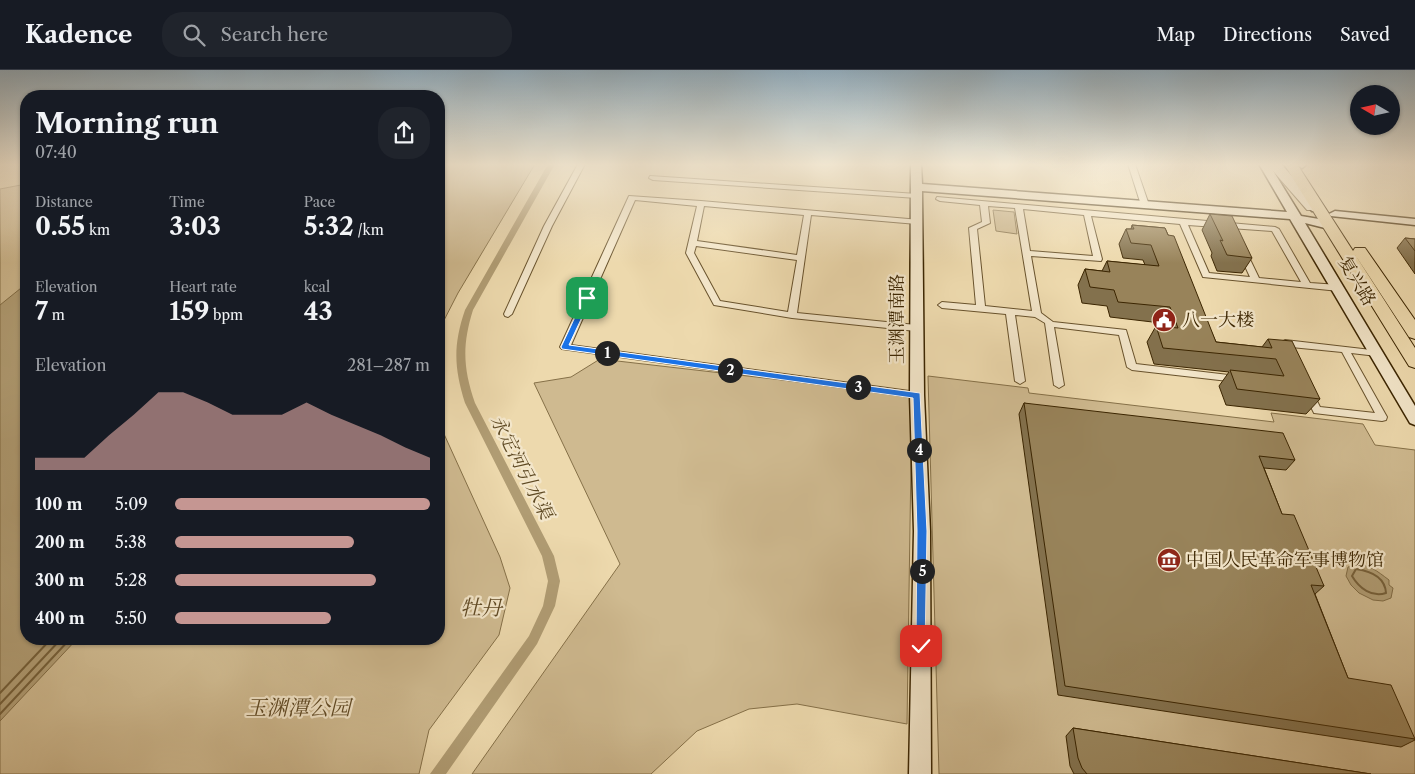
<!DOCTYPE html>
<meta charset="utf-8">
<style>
body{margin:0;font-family:"Libre Caslon Text","Noto Serif SC",serif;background:#20242c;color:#f1f3f6;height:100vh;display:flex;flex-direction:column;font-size:19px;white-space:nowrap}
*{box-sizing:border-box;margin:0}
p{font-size:16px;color:#9ea1a6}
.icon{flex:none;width:28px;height:28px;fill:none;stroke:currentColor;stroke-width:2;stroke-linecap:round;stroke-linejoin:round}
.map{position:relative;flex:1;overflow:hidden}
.panel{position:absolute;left:20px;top:20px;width:425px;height:555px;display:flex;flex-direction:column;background:#171b24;border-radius:20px;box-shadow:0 1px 4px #0004}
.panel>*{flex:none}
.needle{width:32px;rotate:279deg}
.controls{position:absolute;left:1350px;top:15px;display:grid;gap:10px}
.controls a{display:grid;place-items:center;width:50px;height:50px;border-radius:50%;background:#171b24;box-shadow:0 1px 4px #0004;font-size:25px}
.pin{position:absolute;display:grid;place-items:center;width:42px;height:42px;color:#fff;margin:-21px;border-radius:10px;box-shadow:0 2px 8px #0006}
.km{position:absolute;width:25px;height:25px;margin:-12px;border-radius:50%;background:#222;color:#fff;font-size:14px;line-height:25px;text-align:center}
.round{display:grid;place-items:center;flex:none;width:52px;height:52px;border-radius:20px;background:#20242c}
.overview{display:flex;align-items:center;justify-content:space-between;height:85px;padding:0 15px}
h1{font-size:28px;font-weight:700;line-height:38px}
.metrics{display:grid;grid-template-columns:repeat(3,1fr);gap:8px;height:85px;padding:5px 15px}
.metrics div{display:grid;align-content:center}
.metrics b{font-size:25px;font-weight:700}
.metrics small{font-size:14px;font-weight:400}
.metrics p{font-size:14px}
.chart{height:140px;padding:10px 15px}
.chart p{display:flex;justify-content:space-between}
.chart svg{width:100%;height:90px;margin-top:5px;fill:#c59692;opacity:.7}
ul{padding:0 15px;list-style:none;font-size:16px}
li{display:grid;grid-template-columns:80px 60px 1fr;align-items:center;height:38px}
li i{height:12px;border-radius:6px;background:#c59692}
header{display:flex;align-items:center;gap:30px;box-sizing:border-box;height:70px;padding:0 25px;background:#171b24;border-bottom:1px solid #363941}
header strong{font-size:24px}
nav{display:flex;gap:28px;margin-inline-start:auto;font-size:18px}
.search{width:350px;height:45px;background:#20242c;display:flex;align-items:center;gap:12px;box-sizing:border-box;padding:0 18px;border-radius:20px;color:#9ea1a6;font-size:19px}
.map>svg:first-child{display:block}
.green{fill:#cfba90;stroke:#857048}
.water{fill:#b09c73;stroke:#816c45}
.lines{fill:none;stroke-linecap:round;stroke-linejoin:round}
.shore{stroke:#76603a;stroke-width:2}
.canal{fill:#b09c73;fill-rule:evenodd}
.street-casing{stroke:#68522c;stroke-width:2}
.secondary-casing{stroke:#3b2501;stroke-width:3}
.highway-casing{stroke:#3b2501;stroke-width:2}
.street{fill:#f3e6ca;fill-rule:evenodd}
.secondary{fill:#f3e6ca;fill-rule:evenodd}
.highway{fill:#edd9ad;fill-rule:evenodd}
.wall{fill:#83714d;stroke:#3b2501}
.building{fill:#98835a;stroke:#3b2501}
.route{fill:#1a73e8;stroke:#fff}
.labels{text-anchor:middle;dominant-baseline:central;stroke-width:4.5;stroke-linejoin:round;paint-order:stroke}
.street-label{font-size:18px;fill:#3b2501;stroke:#f3e6ca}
.poi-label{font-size:18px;fill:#3b2501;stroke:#f3e6ca;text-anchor:start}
.water-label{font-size:19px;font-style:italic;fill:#5e4923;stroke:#f3e6ca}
.near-park-label{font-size:21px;font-style:italic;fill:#604a25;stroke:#f3e6ca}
</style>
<header>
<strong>Kadence</strong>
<div class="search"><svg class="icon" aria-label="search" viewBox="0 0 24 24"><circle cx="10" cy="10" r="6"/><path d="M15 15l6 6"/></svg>Search here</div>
<nav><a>Map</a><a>Directions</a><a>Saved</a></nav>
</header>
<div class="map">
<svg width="1415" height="704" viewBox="0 0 1415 704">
<rect width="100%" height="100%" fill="#edd9ad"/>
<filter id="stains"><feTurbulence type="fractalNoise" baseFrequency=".004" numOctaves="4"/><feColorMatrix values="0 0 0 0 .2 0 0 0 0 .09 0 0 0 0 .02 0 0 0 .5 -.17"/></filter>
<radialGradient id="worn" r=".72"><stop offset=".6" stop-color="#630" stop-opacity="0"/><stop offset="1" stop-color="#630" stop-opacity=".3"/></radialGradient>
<g class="green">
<polygon points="439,94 535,94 458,223 439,260"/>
<polygon points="26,114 26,569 439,569 439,353 500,487 510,518 499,565 429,660 419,704 0,704 0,119"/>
<polygon points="993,140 1014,142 1017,164 996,161"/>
<polygon points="600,289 912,325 907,654 797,634 749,639 697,661 651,704 472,704 620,494 534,313 571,307"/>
<polygon points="928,306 1028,318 1029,323 1274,352 1271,343 1363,354 1375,375 1415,380 1415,704 939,704"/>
</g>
<g class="water">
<polygon points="26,214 26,569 77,569 0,651 0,235"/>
<path d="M1354,494C1369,494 1377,501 1389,510V515L1393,518L1391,528L1383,531L1373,530L1359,523L1351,515L1346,506L1348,497L1353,496Z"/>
</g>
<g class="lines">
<g class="shore">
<path d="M1356,499C1370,501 1385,507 1386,523C1372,528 1359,518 1352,506Z"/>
<polyline points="0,623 51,569"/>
<polyline points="0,634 61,569"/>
<polyline points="0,644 70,569"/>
</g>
<path class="canal" d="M548,94H555L473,240C462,275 463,298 475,333L554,486L560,511L555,536L537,574L446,704H430L529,566L543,536L548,511L542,486L465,333C454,298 453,275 465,240Z"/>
<g class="street-casing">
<g id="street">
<polygon points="578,94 585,94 552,156 512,244 508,247 505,246 504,244 544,156"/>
<polygon points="1128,94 1135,94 1149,135 1148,137 1142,137 1141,135"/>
<polygon points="1267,94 1274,94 1313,136 1313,140 1307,140"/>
<polygon points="650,106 917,124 921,126 917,128 653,110 649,108"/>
<path d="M629,126L701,131L920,150V154H917L811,145L797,243L916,255L920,258L916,261L792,248L714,235L686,183L697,136L635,130L571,275L917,322L920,323L922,325L920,327L917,328L562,279L560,277ZM704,136L804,145L797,185L697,171ZM696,176L797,190L788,242L720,231L694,183Z"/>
<path d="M937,127L1275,157L1279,159L1310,213L1339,215L1343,218L1339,221L1203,207L1180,154L1091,146L1102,189L1101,191L1031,186L1041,243L1053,252L1126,260L1136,294L1237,306L1242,309L1237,312L1132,300L1127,297L1119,265L1054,257L1064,315L1059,318L1054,315L1045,253L1035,247L1015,245L1025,311L1020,314L1015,311L1006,244L942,238L938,235L942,232L976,235L969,158L982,152L980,135L940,131L936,129ZM988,136L1015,138L1032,241L985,236L977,159L990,153ZM1023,139L1084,145L1093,186L1030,181ZM1188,155L1272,161L1301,212L1259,208L1246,181L1242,179L1238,181L1250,207L1209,203Z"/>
<polygon points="1285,270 1380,281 1382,283 1377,286 1351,283 1387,347 1386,350 1382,351 1314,343 1304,323 1309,320 1312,321 1320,337 1375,343 1342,282 1291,277 1287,280 1284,279 1280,273"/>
</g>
</g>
<g class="secondary-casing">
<g id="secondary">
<polygon points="911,94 921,94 922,114 1287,142 1259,94 1269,94 1301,146 1319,149 1331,155 1325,158 1305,153 1415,336 1415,355 1410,353 1290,149 922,121 924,325 930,461 931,704 909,704 914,461 910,325"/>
<polygon points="1270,94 1281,94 1320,137 1322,139 1320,141 1312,141"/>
<polygon points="1307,94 1302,98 1297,95 1297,94"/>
<polygon points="1335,141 1415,149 1415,155 1331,146 1329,144"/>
</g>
</g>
<g class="highway-casing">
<polygon id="highway" points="1284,94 1297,94 1353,181 1355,178 1365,178 1415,250 1415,269 1409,267 1354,183 1415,278 1415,298 1409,296"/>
</g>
<use href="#street" class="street"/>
<use href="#secondary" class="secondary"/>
<use href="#highway" class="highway"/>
</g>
<g class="wall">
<polygon points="1210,144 1252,188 1242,203 1217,201 1211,186 1212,183 1202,160"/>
<polygon points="1132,155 1165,158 1216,272 1262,277 1268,269 1320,329 1306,344 1226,335 1219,316 1229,302 1154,294 1147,272 1156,256 1163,257 1161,253 1110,247 1107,236 1082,233 1078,215 1085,199 1102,201 1107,191 1145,195 1143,190 1123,188 1119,174 1126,159 1131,159"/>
<polygon points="1405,168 1415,169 1415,204 1397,178"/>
<polygon points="1024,333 1295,390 1286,400 1264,398 1282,444 1324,516 1315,524 1348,608 1415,670 1401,677 1058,625 1019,344"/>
<polygon points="1073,658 1371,704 1074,704 1070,696 1066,666"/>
</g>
<g class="building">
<polygon points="1210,144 1232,146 1252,188 1227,185 1220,170 1223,171"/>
<polygon points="1132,155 1165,158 1168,165 1174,166 1216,272 1272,278 1268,269 1292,271 1320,329 1237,319 1230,300 1284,306 1276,289 1163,278 1156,256 1178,258 1170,237 1118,232 1114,220 1090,217 1085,199 1110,202 1107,191 1159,196 1151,175 1131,173 1126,159 1134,159"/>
<polygon points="1405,168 1415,169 1415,181"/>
<polygon points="1024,333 1283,363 1295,390 1259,386 1282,444 1294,445 1324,516 1311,515 1348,608 1391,615 1415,669 1065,616"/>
<polygon points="1073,658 1371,704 1087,704 1082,698 1078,688"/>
</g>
<linearGradient id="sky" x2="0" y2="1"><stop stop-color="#91aab9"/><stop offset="0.49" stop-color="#f7eeda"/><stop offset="1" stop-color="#f7eeda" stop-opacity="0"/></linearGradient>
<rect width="1415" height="193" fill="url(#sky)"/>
<polygon class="route" points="587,225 591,228 569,275 920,323 927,461 925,580 921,581 916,576 917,461 913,328 562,279 561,277 584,228"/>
<defs>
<g id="civic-disc" transform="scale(1.25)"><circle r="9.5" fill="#8f2418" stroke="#f3e6ca"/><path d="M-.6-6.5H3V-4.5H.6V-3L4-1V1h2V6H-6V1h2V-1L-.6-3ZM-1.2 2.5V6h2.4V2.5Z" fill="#fff"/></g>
<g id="museum-disc" transform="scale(1.25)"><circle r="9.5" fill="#8f2418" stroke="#f3e6ca"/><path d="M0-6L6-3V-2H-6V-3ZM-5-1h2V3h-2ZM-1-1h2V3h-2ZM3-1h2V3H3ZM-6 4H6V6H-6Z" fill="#fff"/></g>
</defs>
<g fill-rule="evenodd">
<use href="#civic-disc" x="1164" y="250"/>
<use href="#museum-disc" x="1169" y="490"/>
</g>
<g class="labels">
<g class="street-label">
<text transform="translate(1357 211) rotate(59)">复兴路</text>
<text transform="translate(897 249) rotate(-90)">玉渊潭南路</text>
</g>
<g class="poi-label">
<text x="1182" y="250">八一大楼</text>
<text x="1186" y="490">中国人民革命军事博物馆</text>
</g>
<g class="water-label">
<text transform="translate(522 397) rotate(63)">永定河引水渠</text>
</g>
<g class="near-park-label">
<text x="481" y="537">牡丹</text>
<text x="298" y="637">玉渊潭公园</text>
</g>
</g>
<rect width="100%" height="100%" filter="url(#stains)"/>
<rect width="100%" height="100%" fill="url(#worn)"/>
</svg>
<div class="controls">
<a><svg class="needle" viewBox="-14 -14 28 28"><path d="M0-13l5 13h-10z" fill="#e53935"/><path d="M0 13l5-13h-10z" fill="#9ea1a6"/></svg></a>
</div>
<div class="pin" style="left:587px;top:228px;background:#1e9e55"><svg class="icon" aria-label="arrive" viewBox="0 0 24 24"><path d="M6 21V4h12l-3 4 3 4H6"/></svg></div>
<div class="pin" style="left:921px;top:576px;background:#d93025"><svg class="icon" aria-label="check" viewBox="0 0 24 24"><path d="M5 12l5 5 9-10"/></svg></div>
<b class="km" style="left:607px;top:283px">1</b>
<b class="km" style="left:730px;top:300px">2</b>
<b class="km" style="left:858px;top:317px">3</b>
<b class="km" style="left:919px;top:380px">4</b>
<b class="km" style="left:922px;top:501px">5</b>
<section class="panel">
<div class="overview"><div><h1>Morning run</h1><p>07:40</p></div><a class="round"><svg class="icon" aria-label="share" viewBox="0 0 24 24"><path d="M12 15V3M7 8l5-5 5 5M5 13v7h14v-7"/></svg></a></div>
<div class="metrics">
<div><p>Distance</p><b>0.55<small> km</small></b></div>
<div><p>Time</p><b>3:03</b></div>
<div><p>Pace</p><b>5:32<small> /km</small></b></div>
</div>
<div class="metrics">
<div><p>Elevation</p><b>7<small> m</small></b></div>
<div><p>Heart rate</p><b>159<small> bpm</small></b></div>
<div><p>kcal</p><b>43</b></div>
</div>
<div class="chart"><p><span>Elevation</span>281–287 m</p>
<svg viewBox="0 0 160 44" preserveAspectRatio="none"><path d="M0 44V38L10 38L20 38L30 27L40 17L50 6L60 6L70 11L80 17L90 17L100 17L110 11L120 17L130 22L140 27L150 33L160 38V44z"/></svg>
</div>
<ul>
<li><b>100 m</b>5:09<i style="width:100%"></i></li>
<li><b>200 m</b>5:38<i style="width:70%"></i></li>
<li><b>300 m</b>5:28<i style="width:79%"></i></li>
<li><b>400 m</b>5:50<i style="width:61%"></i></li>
</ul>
</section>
</div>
